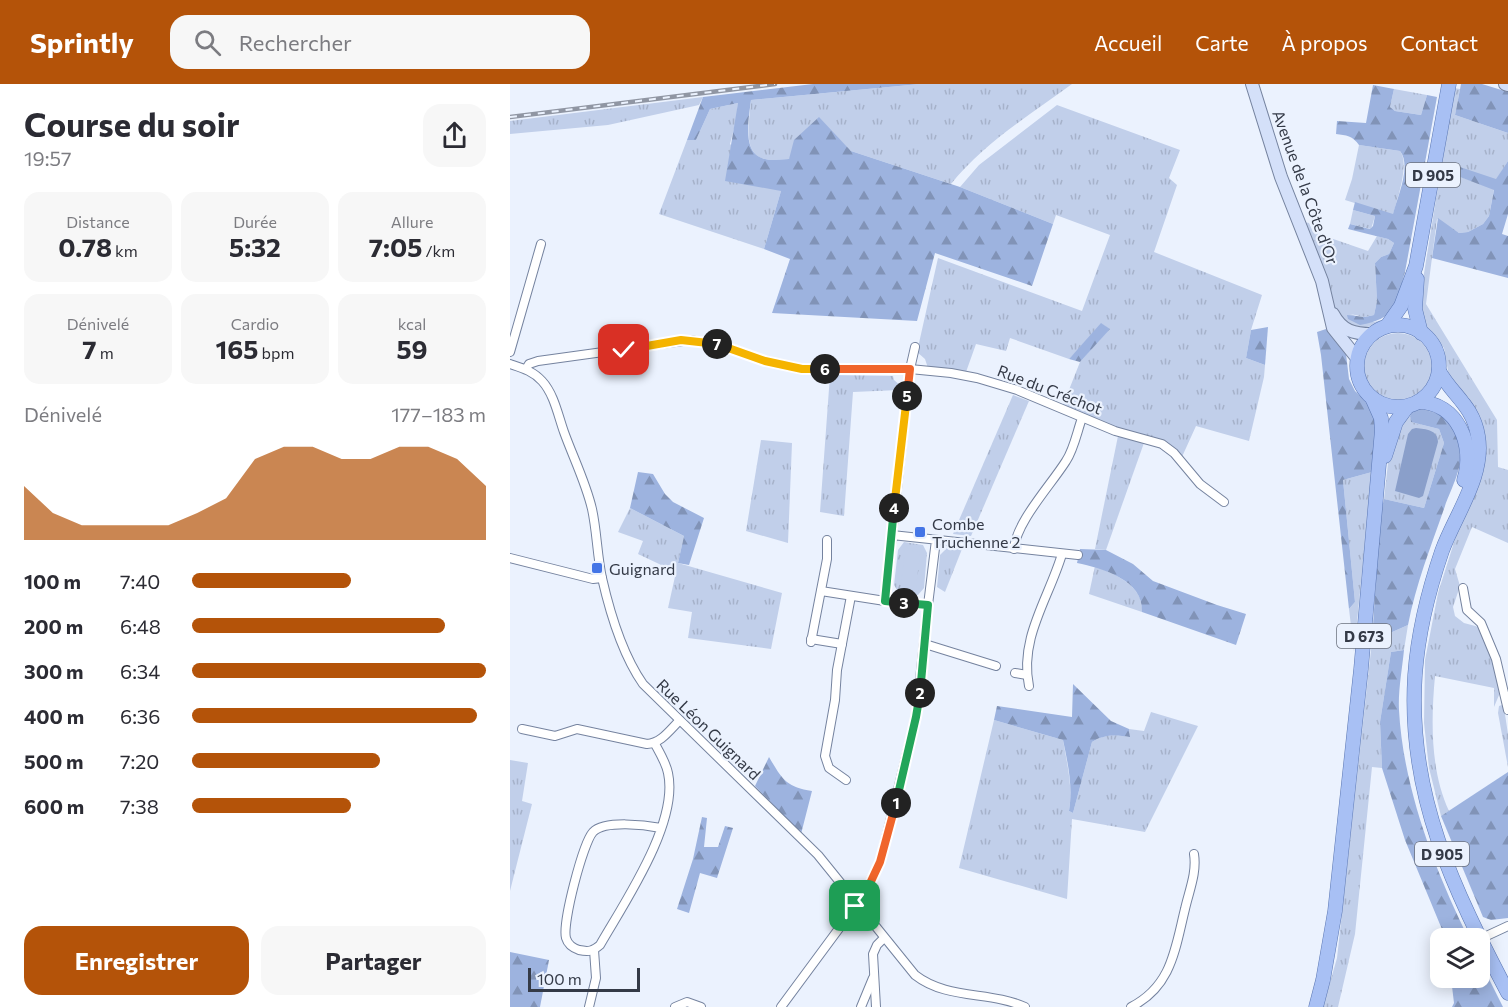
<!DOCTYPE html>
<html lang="fr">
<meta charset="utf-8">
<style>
body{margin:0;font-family:Commissioner,sans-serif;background:#f7f7f7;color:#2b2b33;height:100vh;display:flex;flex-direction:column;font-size:22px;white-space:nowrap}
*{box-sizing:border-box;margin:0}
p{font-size:20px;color:#7c7c81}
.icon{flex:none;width:33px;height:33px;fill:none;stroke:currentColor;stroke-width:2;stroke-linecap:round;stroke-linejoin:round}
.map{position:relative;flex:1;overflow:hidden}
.panel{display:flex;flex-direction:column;background:#fff;width:510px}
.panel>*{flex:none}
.fabs{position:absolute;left:920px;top:844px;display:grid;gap:12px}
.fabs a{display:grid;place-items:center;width:60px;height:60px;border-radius:12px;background:#fff;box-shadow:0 3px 15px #0003;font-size:30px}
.scale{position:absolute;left:18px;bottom:15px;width:112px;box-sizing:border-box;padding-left:6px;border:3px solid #343a47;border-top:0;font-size:16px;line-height:21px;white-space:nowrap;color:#343a47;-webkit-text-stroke:4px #ebf2fe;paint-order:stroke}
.pin{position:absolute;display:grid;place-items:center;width:51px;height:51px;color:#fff;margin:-26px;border-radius:12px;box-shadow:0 3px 9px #0006}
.km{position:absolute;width:30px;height:30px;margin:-15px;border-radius:50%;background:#222;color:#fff;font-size:16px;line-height:30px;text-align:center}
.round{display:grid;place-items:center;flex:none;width:63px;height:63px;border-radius:18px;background:#f7f7f7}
.head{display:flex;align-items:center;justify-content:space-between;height:102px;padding:0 24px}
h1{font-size:33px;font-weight:700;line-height:45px}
.metrics{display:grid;grid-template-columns:repeat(3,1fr);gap:9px;height:102px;padding:6px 24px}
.metrics div{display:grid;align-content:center;border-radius:15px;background:#f7f7f7;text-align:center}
.metrics b{font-size:26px;font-weight:700}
.metrics small{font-size:16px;font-weight:400}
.metrics p{font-size:16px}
.chart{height:168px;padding:12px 24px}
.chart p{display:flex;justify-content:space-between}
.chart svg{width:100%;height:108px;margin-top:6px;fill:#b45309;opacity:.7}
.cta{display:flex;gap:12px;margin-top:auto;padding:12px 24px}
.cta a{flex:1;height:69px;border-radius:18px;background:#b45309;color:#fff;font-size:24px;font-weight:700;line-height:69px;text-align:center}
.cta a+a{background:#f7f7f7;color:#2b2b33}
ul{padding:0 24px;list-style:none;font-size:20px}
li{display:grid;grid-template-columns:96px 72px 1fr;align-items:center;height:45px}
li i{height:15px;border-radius:8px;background:#b45309}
header{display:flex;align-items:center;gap:36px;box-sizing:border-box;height:84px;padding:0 30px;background:#b45309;color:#fff}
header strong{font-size:28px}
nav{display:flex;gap:33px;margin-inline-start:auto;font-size:21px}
.search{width:420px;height:54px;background:#f7f7f7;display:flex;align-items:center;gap:15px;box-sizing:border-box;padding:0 21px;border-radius:18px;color:#7c7c81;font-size:22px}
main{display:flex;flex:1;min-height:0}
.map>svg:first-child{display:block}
.grass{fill:url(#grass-tufts)}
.forest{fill:url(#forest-firs)}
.pitch{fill:#c1cfea}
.water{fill:#8a9fca}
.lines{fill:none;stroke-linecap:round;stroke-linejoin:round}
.street-casing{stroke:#75839f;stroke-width:10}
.secondary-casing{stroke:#75839f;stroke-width:14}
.primary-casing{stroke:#5a76b2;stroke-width:15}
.street{stroke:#fff;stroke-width:8}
.secondary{stroke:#d4e0f9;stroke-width:12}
.primary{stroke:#a8c0f4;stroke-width:14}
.rail-casing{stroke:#9096a3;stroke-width:4.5}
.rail{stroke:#ebf2fe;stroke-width:2;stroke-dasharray:7;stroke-linecap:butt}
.split-1-casing{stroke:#fff;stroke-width:12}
.split-2-casing{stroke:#fff;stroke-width:12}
.split-3-casing{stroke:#fff;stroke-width:12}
.split-4-casing{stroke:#fff;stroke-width:12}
.split-5-casing{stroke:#fff;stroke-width:12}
.split-6-casing{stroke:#fff;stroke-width:12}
.split-7-casing{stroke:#fff;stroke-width:12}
.split-8-casing{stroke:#fff;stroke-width:12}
.split-1{stroke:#f0652b;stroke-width:8}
.split-2{stroke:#22a559;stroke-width:8}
.split-3{stroke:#22a559;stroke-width:8}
.split-4{stroke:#22a559;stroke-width:8}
.split-5{stroke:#f5b400;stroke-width:8}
.split-6{stroke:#f0652b;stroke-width:8}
.split-7{stroke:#f5b400;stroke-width:8}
.split-8{stroke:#f5b400;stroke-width:8}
.poi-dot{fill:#4475e6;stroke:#ebf2fe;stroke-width:2}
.labels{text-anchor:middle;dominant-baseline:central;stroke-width:4.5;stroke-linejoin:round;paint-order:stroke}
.shield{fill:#ebf2fe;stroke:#6b717e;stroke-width:1.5}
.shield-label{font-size:15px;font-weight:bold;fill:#343a47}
.street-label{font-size:16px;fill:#343a47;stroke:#ebf2fe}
.poi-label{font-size:16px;fill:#343a47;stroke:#ebf2fe;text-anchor:start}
</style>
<header>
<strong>Sprintly</strong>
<div class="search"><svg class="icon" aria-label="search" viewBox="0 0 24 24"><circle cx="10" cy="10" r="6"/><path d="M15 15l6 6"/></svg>Rechercher</div>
<nav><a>Accueil</a><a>Carte</a><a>À propos</a><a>Contact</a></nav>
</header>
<main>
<section class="panel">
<div class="head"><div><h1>Course du soir</h1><p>19:57</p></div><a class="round"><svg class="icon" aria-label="share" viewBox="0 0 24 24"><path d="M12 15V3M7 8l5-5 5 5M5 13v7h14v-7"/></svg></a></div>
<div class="metrics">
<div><p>Distance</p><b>0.78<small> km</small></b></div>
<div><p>Durée</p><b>5:32</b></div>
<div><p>Allure</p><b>7:05<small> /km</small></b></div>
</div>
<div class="metrics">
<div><p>Dénivelé</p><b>7<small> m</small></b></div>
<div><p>Cardio</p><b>165<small> bpm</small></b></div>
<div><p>kcal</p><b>59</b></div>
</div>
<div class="chart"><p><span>Dénivelé</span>177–183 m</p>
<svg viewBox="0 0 160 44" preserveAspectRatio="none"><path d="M0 44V22L10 33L20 38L30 38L40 38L50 38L60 33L70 27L80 11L90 6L100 6L110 11L120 11L130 6L140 6L150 11L160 22V44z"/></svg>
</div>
<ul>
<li><b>100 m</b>7:40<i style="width:54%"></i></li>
<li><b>200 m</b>6:48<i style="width:86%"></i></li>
<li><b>300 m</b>6:34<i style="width:100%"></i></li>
<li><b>400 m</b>6:36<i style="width:97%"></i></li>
<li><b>500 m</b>7:20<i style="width:64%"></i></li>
<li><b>600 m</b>7:38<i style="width:54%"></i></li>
</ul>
<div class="cta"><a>Enregistrer</a><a>Partager</a></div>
</section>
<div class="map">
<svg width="998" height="923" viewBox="0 0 998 923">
<defs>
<pattern id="grass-tufts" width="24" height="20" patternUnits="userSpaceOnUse" patternTransform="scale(1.5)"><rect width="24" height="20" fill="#c1cfea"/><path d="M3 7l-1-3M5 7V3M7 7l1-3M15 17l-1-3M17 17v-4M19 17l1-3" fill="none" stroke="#a6b2ca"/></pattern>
<pattern id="forest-firs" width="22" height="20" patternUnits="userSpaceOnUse" patternTransform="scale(1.5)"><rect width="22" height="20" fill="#9db3df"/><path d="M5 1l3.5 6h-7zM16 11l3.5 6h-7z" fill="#8193b7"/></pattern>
</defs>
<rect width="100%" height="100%" fill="#ebf2fe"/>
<g class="grass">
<path d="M410,0H562C520,31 474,59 441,100L341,67L309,34L279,75C271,75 262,77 255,75C231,70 240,34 241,16Z"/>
<path d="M944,4L950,5L945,31L998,49V77L986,96L941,81L937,88L984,105L979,132L973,140L958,148L949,149L927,135L916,220L987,336L988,383L998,386V459L962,443L945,485L950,502L943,523L945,532L954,539L969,543L992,604L984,623V604L925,592C921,636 920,686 939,727L931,732L919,684L914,639L915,576L928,509L946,452L973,380L976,363L973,346L959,314L939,293L934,264L914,240L910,214Z"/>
<polygon points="884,5 917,11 911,31 885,27 880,23"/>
<polygon points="193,13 189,21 98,41 0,50 0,37"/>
<polygon points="228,19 227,33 220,60 271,107 254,165 149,130 177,56 186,56 200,25"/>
<polygon points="547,21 670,66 659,94 667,101 644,168 752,211 741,246 736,274 755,281 754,293 739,357 686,342 671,375 665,368 553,321 570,278 599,245 592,240 559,275 500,254 496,267 466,260 456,288 418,284 415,275 407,268 428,174 572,227 600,151 546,131 543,140 450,103 469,81"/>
<path d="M849,61L890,67C900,80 887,115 883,131L835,116L842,95Z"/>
<polygon points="843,126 865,132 861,145 840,140"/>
<polygon points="794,138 799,139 803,148 858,167 867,152 878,155 884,159 879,170 871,173 865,179 867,217 864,231 855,233 840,230 864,238 872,236 864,241 852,244 838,241 825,226"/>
<circle cx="888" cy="283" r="34"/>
<polygon points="320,291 383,292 384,296 391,302 389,306 343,308 334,432 310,428"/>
<polygon points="503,311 519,317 461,452 443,450"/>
<polygon points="900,332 901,338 929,345 934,359 914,424 874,415 878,379 895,335"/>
<polygon points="608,352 635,356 596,466 585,465"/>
<polygon points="251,356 282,359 278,459 236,447"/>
<polygon points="862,388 844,568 839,525 845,518 833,396"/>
<polygon points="120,424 174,452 168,479 272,509 261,565 178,554 182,528 158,524 166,488 128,470 133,457 108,448"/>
<polygon points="394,458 413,461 417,469 414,504 408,511 389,509 384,501 388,466"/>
<polygon points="437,464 452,465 435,508 427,503 430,471"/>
<path d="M585,482C605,490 634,502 632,528L579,510Z"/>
<polygon points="898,541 894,566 881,568 870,638 872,684 862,683 845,850 828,923 813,923 827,874 862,557"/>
<polygon points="992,621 994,624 998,650 998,683 988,629 989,622"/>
<path d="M641,628L688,642L635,748L562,735L557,815L449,784L484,636L553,656C557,680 563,702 559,727L563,729L582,658C595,650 605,651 620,652L619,645L634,647Z"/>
<polygon points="0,676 18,679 12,717 22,720 0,807"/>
</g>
<g class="forest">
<path d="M303,0H410L241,16C239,34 231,70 255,75C262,77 271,75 279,75L284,56L309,33L341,67L450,103L543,140L522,202L425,169L407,237L262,229L280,175L254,165L271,107L215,97L228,19L200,25L186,56H177L193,13Z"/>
<polygon points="951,0 972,0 998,8 998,49 945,31"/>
<path d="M863,1L884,5L880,23L885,27L911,31L917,11L927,13L895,188C886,220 886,235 850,241L838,235L837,231L855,233L864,231L867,217L865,179L871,173L879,170L884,159L878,155L838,145L840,140L860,145L863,142L865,132L843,126L845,118L883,130C887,114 902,82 890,67L849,61C843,52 836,51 826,50L827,37L856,39Z"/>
<polygon points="998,77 998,130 992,150 998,152 998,194 922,174 928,134 949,149 958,148 973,140 979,132 984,106 937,88 941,80 986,95"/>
<polygon points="591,239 600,245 570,278 559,275"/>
<polygon points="758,243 755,281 736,274 741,246"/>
<polygon points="816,245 836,270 839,295 845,307 859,320 864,331 867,342 866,360 862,388 833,396 845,518 839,525 811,271 807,248"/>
<path d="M904,325C935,326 950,342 950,374C951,387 939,410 935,422C921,462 906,500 898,541L862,557L870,433L874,415L914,424L934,359L929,345L901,338L900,332Z"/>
<polygon points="128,388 143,390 155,410 163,418 194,434 179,481 168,479 174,452 120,424"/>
<path d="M570,465L596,466L623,480L643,497L707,521L736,530L726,561L632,528C634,496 592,484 567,479Z"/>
<path d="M894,566C892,586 888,607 889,626C893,703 925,787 959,855H936L895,756L872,684L870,638L881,568Z"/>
<path d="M563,600L601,637L619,645L620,653C606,651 595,650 582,658L563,729L559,727C563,702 558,680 553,656L484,636L487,622L562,633Z"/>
<path d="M259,673C272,695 276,703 302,707L291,750L245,702Z"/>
<polygon points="998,688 998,834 981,836 973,833 931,732"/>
<polygon points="192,733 197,734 194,763 208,763 215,742 223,744 207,794 190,789 179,829 167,825 183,775"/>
<polygon points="0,868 39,876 30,923 0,923"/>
<polygon points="969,875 993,923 942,923 944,919 941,894 969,894"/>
</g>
<polygon class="pitch" points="395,466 410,468 410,470 406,503 392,502 391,500"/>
<path class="water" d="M906,344C916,345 928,346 928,358L913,412L909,414L885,407L898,350L902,345Z"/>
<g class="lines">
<g class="street-casing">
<g id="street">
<polyline points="0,268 31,160"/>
<path d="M0,280C12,284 23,287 32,297C44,310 48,331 54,348C63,373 76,399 82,425C87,448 87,471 92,494C100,529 112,570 133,600L308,771L405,891C437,916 480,907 515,923"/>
<polyline points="16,285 19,280 28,277 180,256 217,263 255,277 292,285 400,285 441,289 467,294 507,306 605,347 652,360 664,369 690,400 714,418"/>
<polyline points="382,451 400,285 405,263"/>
<polyline points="426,456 418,521 375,517 382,451 568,471"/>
<path d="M504,465C506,438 541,401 556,377C564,365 567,348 572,334"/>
<polyline points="0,474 83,495 92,494"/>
<polyline points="953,504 957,526 971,539 986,575 998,626"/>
<polyline points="311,507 375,517"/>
<polyline points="301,555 332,560"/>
<polyline points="301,558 317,475 317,456"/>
<polyline points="415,560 486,582"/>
<polyline points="505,589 517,591"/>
<path d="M519,602C509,554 539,514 552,470"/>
<path d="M12,645L45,652L67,645L137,660C151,659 159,647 169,637"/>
<path d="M145,660C150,669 156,679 158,689C169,739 114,819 90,861C83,867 79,868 69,866C63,864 58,861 56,854C52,839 73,759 83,748C95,736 136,741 151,744"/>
<polyline points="336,696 319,684 315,672 325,616 327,586 341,512"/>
<polyline points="970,855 998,842"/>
<polyline points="79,923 86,894 84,866"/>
<polyline points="165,923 177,918 191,923"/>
<polyline points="271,923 353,812 370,778 406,633 418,521"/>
<polyline points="351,923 363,894"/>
<polyline points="366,923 363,870 367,861 374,854"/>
<path d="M621,923C662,902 665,865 675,825C679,807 687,789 684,770"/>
</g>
</g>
<g class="secondary-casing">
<g id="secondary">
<polyline points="742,0 771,93 812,197 823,244 847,274"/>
<polyline points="995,0 998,1"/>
<path d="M823,230C832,247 844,250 862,250"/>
</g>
</g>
<g class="primary-casing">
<g id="primary">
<polyline points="907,195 905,225 911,249"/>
<circle cx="888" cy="282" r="41"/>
<polyline points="877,242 891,222 906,182 939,0"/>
<path d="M929,287C942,311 963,321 968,352C975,392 945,431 932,467C918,508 908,548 905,591C897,711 944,806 998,909"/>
<path d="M908,318C948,318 965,362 954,396"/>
<polyline points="875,372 886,338 897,323"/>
<polyline points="806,923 813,896 825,827 851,585 872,346 871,334 863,316"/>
</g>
</g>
<use href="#street" class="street"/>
<use href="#secondary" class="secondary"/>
<use href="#primary" class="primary"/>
<g class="rail-casing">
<polyline id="rail" points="0,33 265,0"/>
</g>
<use href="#rail" class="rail"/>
</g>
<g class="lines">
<g class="split-1-casing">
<polyline id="split-1" points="345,822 356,808 370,778 386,719"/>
</g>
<g class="split-2-casing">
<polyline id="split-2" points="386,719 406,633 410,609"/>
</g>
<g class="split-3-casing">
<polyline id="split-3" points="394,519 418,521 410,609"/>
</g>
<g class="split-4-casing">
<polyline id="split-4" points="384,424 375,517 394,519"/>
</g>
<g class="split-5-casing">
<polyline id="split-5" points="384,424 397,312"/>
</g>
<g class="split-6-casing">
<polyline id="split-6" points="315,285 400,285 397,312"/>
</g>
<g class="split-7-casing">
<polyline id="split-7" points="207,260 255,277 292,285 315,285"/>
</g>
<g class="split-8-casing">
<polyline id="split-8" points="114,266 171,256 207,260"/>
</g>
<use href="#split-1" class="split-1"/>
<use href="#split-2" class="split-2"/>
<use href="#split-3" class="split-3"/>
<use href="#split-4" class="split-4"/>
<use href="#split-5" class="split-5"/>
<use href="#split-6" class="split-6"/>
<use href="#split-7" class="split-7"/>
<use href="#split-8" class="split-8"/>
</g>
<g class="poi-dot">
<rect x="404" y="442" width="12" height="12" rx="3"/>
<rect x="81" y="478" width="12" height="12" rx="3"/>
</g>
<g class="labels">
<g class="shield">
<rect x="896" y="79" width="54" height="24" rx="4.5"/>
<rect x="827" y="540" width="54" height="24" rx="4.5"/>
<rect x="905" y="758" width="54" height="24" rx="4.5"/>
</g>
<g class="shield-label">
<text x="923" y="91">D 905</text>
<text x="854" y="552">D 673</text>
<text x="932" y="770">D 905</text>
</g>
<g class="street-label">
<text transform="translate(796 103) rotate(70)">Avenue de la Côte d'Or</text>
<text transform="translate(540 305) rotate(21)">Rue du Créchot</text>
<text transform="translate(199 645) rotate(44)">Rue Léon Guignard</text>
</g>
<g class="poi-label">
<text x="422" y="439">Combe<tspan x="422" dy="18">Truchenne 2</tspan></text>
<text x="99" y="484">Guignard</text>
</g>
</g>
</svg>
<div class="fabs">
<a><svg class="icon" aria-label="layers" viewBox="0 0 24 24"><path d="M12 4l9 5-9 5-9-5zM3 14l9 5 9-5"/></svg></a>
</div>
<div class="scale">100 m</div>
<div class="pin" style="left:345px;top:822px;background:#1e9e55"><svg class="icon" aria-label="arrive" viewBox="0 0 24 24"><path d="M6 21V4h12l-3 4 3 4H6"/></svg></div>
<div class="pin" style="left:114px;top:266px;background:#d93025"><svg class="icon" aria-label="check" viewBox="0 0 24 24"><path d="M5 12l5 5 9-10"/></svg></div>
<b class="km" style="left:386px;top:719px">1</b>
<b class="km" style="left:410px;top:609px">2</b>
<b class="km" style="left:394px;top:519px">3</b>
<b class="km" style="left:384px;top:424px">4</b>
<b class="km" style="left:397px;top:312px">5</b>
<b class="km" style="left:315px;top:285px">6</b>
<b class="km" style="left:207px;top:260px">7</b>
</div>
</main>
